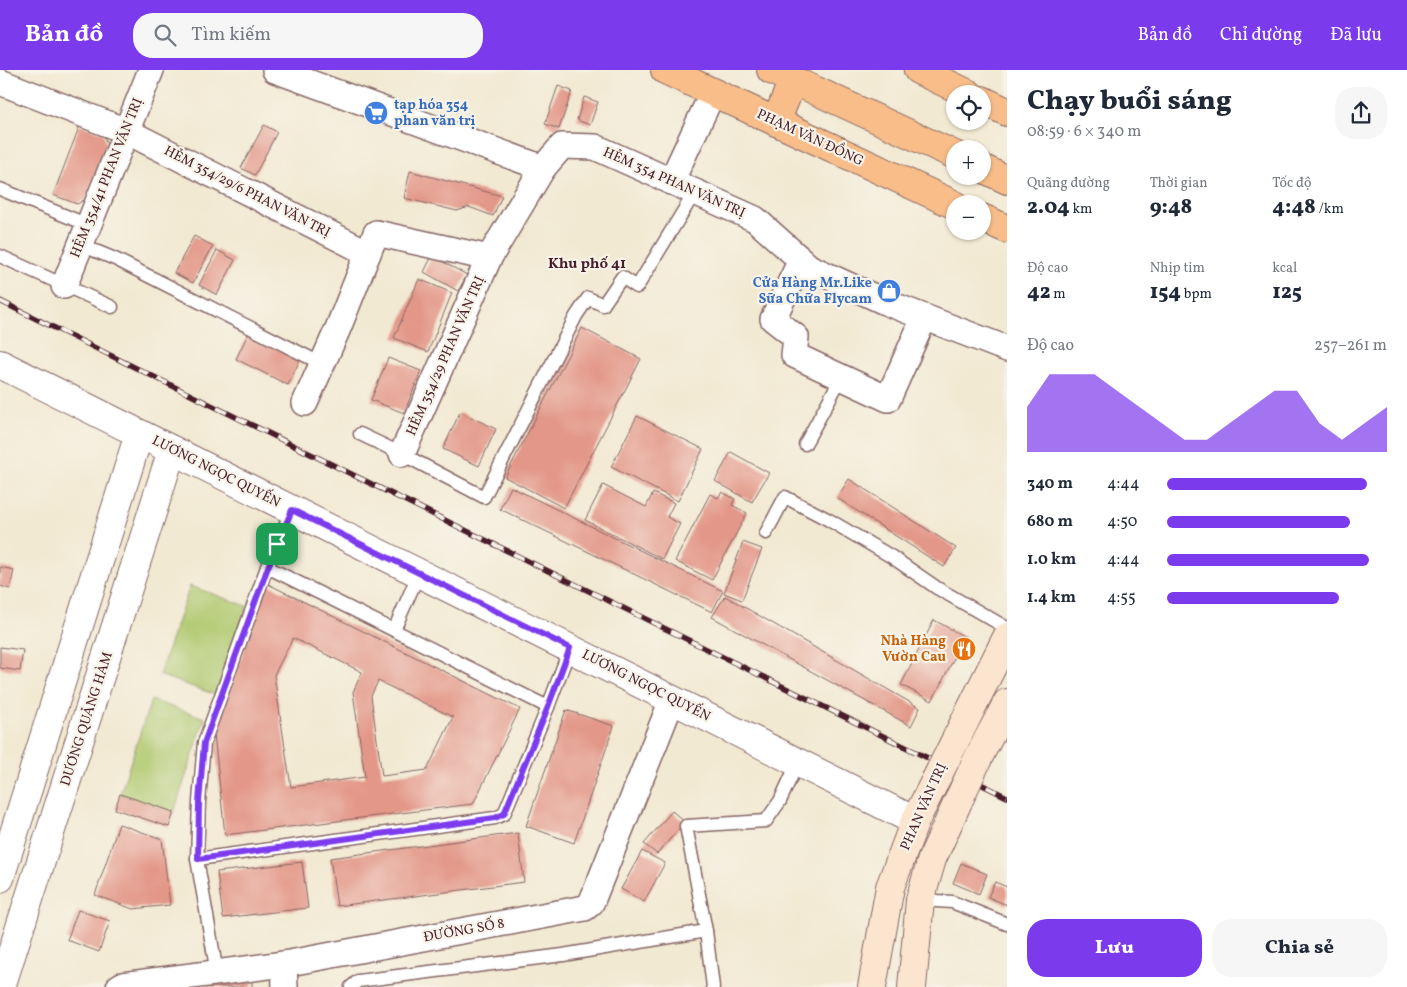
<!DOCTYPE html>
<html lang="vi">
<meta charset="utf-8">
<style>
body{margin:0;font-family:Vollkorn,serif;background:#f6f6f7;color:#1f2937;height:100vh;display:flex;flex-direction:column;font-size:19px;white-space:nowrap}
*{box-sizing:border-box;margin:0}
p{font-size:16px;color:#747a83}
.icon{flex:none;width:28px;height:28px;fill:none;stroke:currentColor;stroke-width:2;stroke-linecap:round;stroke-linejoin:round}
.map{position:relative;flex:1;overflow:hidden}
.drawer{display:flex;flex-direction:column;background:#fff;width:400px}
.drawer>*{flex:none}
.tools{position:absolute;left:946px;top:15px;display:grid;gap:10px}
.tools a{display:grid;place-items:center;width:45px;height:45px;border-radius:50%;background:#fff;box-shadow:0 1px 4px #0004;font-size:25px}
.pin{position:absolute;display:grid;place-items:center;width:42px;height:42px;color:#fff;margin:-21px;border-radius:10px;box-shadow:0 2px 8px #0006}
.round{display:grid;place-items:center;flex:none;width:52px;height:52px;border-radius:20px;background:#f6f6f7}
.overview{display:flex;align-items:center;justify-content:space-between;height:85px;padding:0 20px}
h1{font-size:28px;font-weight:800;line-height:38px}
.metrics{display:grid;grid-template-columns:repeat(3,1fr);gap:8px;height:85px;padding:5px 20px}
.metrics div{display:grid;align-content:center}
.metrics b{font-size:21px;font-weight:800}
.metrics small{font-size:14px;font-weight:400}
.metrics p{font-size:14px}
.chart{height:140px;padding:10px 20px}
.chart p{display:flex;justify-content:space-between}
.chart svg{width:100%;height:90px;margin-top:5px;fill:#7c3aed;opacity:.7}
.primary-button{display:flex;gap:10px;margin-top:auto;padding:10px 20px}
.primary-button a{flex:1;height:58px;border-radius:20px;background:#7c3aed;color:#fff;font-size:20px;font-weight:800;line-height:58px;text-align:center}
.primary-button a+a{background:#f6f6f7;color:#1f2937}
ul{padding:0 20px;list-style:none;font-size:16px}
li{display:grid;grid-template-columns:80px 60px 1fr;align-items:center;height:38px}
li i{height:12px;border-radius:6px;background:#7c3aed}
header{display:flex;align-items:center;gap:30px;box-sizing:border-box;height:70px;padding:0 25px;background:#7c3aed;color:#fff}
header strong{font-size:24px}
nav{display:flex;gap:28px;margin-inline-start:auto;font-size:18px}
.search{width:350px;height:45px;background:#f6f6f7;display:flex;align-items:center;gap:12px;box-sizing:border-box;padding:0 18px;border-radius:20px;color:#747a83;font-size:19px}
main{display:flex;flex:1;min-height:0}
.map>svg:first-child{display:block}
.green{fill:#b0c96f;stroke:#7d744d}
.building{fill:#e39788;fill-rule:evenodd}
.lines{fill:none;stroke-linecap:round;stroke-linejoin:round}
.service-casing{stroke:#856665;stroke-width:15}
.minor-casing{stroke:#856665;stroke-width:28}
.tertiary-casing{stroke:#856665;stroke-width:30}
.secondary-casing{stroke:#856665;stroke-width:30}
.primary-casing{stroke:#856665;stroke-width:30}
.trunk-casing{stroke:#856665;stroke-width:30}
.service{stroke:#fff;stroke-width:12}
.minor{stroke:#fff;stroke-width:25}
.tertiary{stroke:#fff;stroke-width:28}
.secondary{stroke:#fce5cf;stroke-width:28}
.primary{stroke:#f8bd88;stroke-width:28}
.trunk{stroke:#f8bd88;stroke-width:28}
.rail-casing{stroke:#4a1f2b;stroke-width:5.5}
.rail{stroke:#f7f3e8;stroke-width:4;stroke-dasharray:11;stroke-linecap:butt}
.secondary-bridge-casing{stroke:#856665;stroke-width:30;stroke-linecap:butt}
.secondary-bridge{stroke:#fce5cf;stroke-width:28}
.route-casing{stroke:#fff;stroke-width:10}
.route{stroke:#7c3aed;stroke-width:6}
.labels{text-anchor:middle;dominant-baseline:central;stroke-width:4.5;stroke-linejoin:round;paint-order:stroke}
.shop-label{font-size:14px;font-weight:bold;fill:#366cbe;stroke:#f7f3e8;text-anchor:start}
.street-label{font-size:14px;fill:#4a1f2b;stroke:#f7f3e8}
.food-label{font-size:14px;font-weight:bold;fill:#c56008;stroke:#f7f3e8;text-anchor:end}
.neighbourhood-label{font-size:15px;font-weight:bold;fill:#4a1f2b;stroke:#f7f3e8}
</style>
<header>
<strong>Bản đồ</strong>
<div class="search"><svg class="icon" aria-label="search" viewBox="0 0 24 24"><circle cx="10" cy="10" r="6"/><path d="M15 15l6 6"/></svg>Tìm kiếm</div>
<nav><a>Bản đồ</a><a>Chỉ đường</a><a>Đã lưu</a></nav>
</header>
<main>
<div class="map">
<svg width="1007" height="917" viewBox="0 0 1007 917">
<rect width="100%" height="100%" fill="#f7f3e8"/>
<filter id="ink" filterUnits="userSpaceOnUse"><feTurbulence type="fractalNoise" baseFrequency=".02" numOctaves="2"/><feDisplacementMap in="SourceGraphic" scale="10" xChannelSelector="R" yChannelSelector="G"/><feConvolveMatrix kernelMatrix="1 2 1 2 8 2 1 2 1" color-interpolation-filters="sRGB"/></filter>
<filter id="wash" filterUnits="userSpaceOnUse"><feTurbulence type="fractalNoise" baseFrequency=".0096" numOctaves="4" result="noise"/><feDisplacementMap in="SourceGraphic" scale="20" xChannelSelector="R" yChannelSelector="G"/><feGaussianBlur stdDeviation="1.12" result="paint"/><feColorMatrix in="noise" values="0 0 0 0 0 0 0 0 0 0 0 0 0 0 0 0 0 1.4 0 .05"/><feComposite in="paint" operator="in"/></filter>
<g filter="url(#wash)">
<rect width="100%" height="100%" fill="#f2e9d2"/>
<g class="green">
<polygon points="190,516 247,536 216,625 159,605"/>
<polygon points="151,630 205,648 174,742 120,724"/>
</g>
<g id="blocks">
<g class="building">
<polygon points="558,16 572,21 559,59 545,54"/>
<polygon points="584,27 598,32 590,55 577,50"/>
<polygon points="80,55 103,63 107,75 86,129 77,134 53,125"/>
<polygon points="264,55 277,62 255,105 241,98"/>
<polygon points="410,101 502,126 493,146 469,137 457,141 404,128"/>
<polygon points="194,166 213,176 193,213 174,203"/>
<polygon points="217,180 235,190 217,225 199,215"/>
<polygon points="432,186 467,205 458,221 424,202"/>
<polygon points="419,209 452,223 428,282 394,268"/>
<polygon points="582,258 641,289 564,438 505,407"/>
<polygon points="248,264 300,290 288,315 236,289"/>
<polygon points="388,288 421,301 404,343 371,330"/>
<polygon points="460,342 496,359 479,396 443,379"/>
<polygon points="637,346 703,379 678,431 611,397"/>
<polygon points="731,382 769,403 752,432 715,411"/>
<polygon points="849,409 956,478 944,497 837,428"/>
<polygon points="603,415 646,437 653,423 674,433 667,447 680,454 662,489 585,450"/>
<polygon points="511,417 723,521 712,542 500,439"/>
<polygon points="722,422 735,429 732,435 747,443 712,510 675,491 710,424 718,428"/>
<polygon points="743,472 762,479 742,530 724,523"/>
<polygon points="0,497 14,500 10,519 0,516"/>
<path d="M268,514L520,639L473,734L225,765L214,664ZM293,568L362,602L353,622L365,707L291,717L274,605ZM378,611L453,647L427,700L382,706L371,626Z"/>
<polygon points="725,526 920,638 911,656 712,547"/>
<polygon points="934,550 965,567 932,631 901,615"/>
<polygon points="0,577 23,580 20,601 0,598"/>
<polygon points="566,640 614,656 574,773 526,756"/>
<polygon points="120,724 174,742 169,757 115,739"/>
<polygon points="672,741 685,752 657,784 644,774"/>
<polygon points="119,754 162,769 170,835 133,839 95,825"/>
<polygon points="518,763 524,812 337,836 330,788"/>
<polygon points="642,781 665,793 644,832 621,819"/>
<polygon points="302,792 308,838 223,848 217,802"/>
<polygon points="961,793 987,804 979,824 953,813"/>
<polygon points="995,812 1007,817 1007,835 988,827"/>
<polygon points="78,840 110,851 99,882 67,870"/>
<polygon points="252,908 252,917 198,917"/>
</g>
</g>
</g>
<g filter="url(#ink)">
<use href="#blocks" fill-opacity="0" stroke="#856665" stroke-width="1"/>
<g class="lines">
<g class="service-casing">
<g id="service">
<polyline points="0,119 88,155"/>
<polyline points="81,175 115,189 322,294"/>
<polyline points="0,186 112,237"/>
<polyline points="360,364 402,384 484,427 576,246 588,228 603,235 622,207 637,217 695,122"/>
<polyline points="805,374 841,308"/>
<polyline points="766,463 785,427 829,450 892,487 937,518 1007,558"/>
<polyline points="267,497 548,637"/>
<polyline points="394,560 419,503"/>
<polyline points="197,789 495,748 504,744 548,637 570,578"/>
<polyline points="920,830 952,832 1007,854"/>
<polyline points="217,903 197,789 199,732 204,673 267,497 292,440"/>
<polyline points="351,917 358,911 563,885 706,861"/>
<polyline points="713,917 706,861 686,756 766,751 780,731 798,692"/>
</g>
</g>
<g class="minor-casing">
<g id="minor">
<polyline points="275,0 543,98 562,76 595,77 755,149 809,197 885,232 1007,279"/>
<polyline points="0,12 126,61 368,183"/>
<polyline points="671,112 713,22"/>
<polyline points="801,190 773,249 796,267 794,285 888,329 924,248"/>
<polyline points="64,216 151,0"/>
<polyline points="305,333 339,256 376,163 489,188 543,98"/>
<polyline points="402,384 489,188"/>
<polyline points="284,894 285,917"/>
<polyline points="119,917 122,915 284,894 585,838 591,833 594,826 672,630"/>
</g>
</g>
<g class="tertiary-casing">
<g id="tertiary">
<polyline points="0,294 915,751"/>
<polyline points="0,808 139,364"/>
<polyline points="1,917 172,380"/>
</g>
</g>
<g class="secondary-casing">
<g id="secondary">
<polyline points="957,667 1007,567"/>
<polyline points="980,684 1007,633"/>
<polyline points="872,917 890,817 915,751 935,711"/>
<polyline points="912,917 920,830 932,789 961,725"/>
</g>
</g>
<g class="primary-casing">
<g id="primary">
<polyline points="665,0 955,135"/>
<polyline points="776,52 793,10"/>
<polyline points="982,148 1007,159"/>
</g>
</g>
<g class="trunk-casing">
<g id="trunk">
<polyline points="771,0 955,85"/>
<polyline points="918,0 969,24"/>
<polyline points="982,30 1007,42"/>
<polyline points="982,98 1007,110"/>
</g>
</g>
<use href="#service" class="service"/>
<use href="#minor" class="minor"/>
<use href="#tertiary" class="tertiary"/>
<use href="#secondary" class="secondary"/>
<use href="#primary" class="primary"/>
<use href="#trunk" class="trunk"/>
<g class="rail-casing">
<polyline id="rail" points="0,231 1007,727"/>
</g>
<use href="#rail" class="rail"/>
<g class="secondary-bridge-casing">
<g id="secondary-bridge">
<polyline points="935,711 957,667"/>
<polyline points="961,725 980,684"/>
</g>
</g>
<use href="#secondary-bridge" class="secondary-bridge"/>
</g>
</g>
<g class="lines" filter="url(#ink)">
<g class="route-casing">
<polygon id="route" points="292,440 570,578 548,637 504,744 495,748 198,789 199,732 204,673 268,497"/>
</g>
<use href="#route" class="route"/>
</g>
<defs>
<g id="supermarket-disc" transform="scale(1.25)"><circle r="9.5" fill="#3f7fe0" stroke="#f7f3e8"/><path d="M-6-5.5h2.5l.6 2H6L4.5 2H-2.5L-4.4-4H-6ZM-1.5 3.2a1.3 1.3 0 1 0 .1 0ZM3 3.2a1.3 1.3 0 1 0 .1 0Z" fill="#fff"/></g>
<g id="shop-disc" transform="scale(1.25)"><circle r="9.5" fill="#3f7fe0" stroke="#f7f3e8"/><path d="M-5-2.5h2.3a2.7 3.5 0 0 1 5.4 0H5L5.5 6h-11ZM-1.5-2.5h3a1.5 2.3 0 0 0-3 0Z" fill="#fff"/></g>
<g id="restaurant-disc" transform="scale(1.25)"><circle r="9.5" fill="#e8710a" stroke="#f7f3e8"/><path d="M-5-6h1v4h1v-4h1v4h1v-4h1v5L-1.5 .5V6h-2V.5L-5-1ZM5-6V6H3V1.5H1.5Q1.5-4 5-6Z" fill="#fff"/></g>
</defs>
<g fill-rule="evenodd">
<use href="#supermarket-disc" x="376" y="43"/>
<use href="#shop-disc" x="889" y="221"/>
<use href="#restaurant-disc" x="964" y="579"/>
</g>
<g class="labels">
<g class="shop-label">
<text x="394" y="35">tạp hóa 354<tspan x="394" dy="16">phan văn trị</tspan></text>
<text x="872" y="213" text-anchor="end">Cửa Hàng Mr.Like<tspan x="872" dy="16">Sữa Chữa Flycam</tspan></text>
</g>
<g class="street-label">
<text transform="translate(810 68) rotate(25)">PHẠM VĂN ĐỒNG</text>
<text transform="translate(107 108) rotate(-68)">HẺM 354/41 PHAN VĂN TRỊ</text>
<text transform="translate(674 113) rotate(24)">HẺM 354 PHAN VĂN TRỊ</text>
<text transform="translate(247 122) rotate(27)">HẺM 354/29/6 PHAN VĂN TRỊ</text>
<text transform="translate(446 286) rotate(-66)">HẺM 354/29 PHAN VĂN TRỊ</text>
<text transform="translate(216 402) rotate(27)">LƯƠNG NGỌC QUYẾN</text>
<text transform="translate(646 616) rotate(27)">LƯƠNG NGỌC QUYẾN</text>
<text transform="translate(87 649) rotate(-72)">DƯƠNG QUẢNG HÀM</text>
<text transform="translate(924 737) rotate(-66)">PHAN VĂN TRỊ</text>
<text transform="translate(464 861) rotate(-10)">ĐƯỜNG SỐ 8</text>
</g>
<g class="food-label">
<text x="946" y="571">Nhà Hàng<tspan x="946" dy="16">Vườn Cau</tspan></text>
</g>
<g class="neighbourhood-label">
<text x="587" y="194">Khu phố 41</text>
</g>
</g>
</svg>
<div class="tools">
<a><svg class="icon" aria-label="locate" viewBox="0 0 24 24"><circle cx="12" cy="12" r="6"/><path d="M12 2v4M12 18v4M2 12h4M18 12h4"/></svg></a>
<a>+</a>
<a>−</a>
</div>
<div class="pin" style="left:277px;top:474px;background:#1e9e55"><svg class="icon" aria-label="arrive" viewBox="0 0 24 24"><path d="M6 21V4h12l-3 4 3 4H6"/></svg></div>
</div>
<section class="drawer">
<div class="overview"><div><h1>Chạy buổi sáng</h1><p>08:59 · 6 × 340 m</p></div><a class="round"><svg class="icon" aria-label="share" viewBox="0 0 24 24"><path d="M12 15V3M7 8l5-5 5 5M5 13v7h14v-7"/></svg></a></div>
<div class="metrics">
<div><p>Quãng đường</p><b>2.04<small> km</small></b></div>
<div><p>Thời gian</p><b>9:48</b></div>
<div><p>Tốc độ</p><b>4:48<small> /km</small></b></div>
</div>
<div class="metrics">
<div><p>Độ cao</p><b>42<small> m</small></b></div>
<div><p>Nhịp tim</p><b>154<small> bpm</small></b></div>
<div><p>kcal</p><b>125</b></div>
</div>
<div class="chart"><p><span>Độ cao</span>257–261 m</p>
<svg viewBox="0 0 160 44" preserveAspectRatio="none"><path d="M0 44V22L10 6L20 6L30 6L40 14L50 22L60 30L70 38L80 38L90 30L100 22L110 14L120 14L130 30L140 38L150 30L160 22V44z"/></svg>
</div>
<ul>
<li><b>340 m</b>4:44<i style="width:91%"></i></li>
<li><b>680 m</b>4:50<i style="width:83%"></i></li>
<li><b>1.0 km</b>4:44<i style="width:92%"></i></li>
<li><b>1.4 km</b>4:55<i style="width:78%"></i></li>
</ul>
<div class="primary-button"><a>Lưu</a><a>Chia sẻ</a></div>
</section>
</main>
